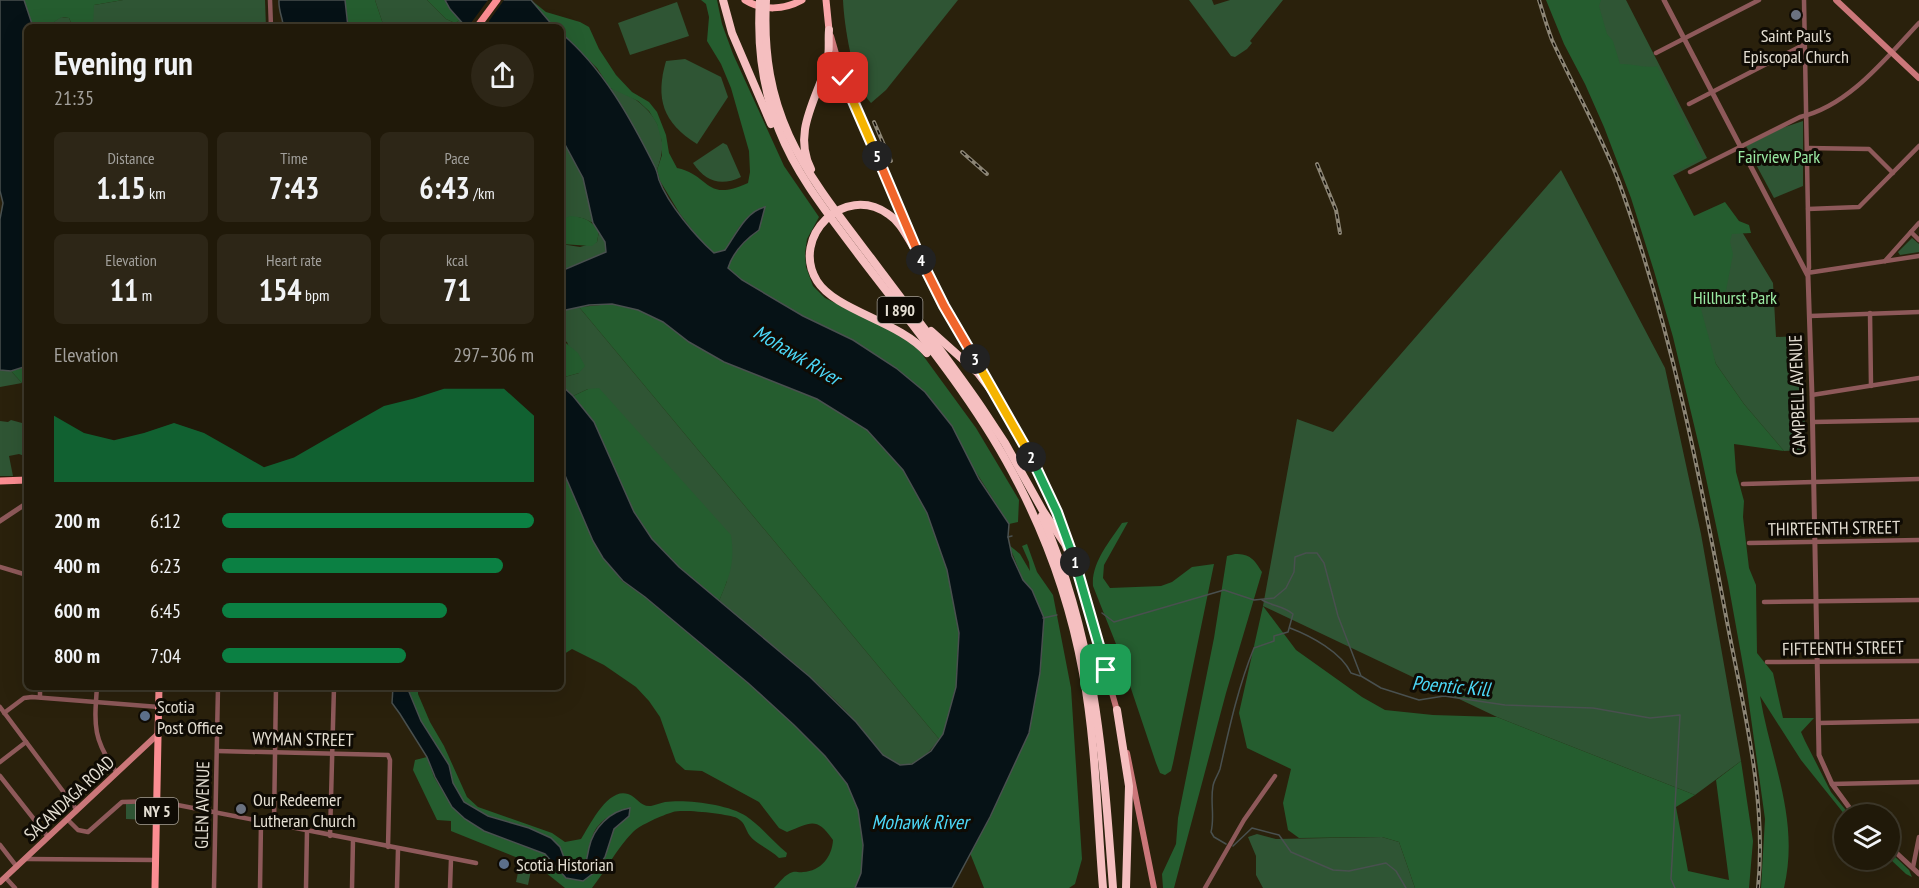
<!DOCTYPE html>
<meta charset="utf-8">
<style>
body{margin:0;font-family:"PT Sans Narrow",sans-serif;background:#2d2617;color:#f1f3f6;height:100vh;display:flex;flex-direction:column;font-size:22px;white-space:nowrap}
*{box-sizing:border-box;margin:0}
p{font-size:20px;color:#a2a09c}
.icon{flex:none;width:33px;height:33px;fill:none;stroke:currentColor;stroke-width:2;stroke-linecap:round;stroke-linejoin:round}
.map{position:relative;flex:1;overflow:hidden}
.side{position:absolute;left:24px;top:24px;width:540px;height:666px;display:flex;flex-direction:column;background:#201909;border-radius:9px;box-shadow:0 6px 24px #0002,0 0 0 2px #3d382a}
.side>*{flex:none}
.controls{position:absolute;left:1834px;top:804px;display:grid;gap:12px}
.controls a{display:grid;place-items:center;width:66px;height:66px;border-radius:50%;background:#201909;box-shadow:0 6px 24px #0002,0 0 0 2px #3d382a;font-size:30px}
.pin{position:absolute;display:grid;place-items:center;width:51px;height:51px;color:#fff;margin:-26px;border-radius:12px;box-shadow:0 3px 9px #0006}
.km{position:absolute;width:30px;height:30px;margin:-15px;border-radius:50%;background:#222;color:#fff;font-size:16px;line-height:30px;text-align:center}
.round{display:grid;place-items:center;flex:none;width:63px;height:63px;border-radius:32px;background:#2d2617}
.summary{display:flex;align-items:center;justify-content:space-between;height:102px;padding:0 30px}
h1{font-size:33px;font-weight:800;line-height:45px}
.metrics{display:grid;grid-template-columns:repeat(3,1fr);gap:9px;height:102px;padding:6px 30px}
.metrics div{display:grid;align-content:center;border-radius:9px;background:#2d2617;text-align:center}
.metrics b{font-size:30px;font-weight:800}
.metrics small{font-size:16px;font-weight:400}
.metrics p{font-size:16px}
.chart{height:168px;padding:12px 30px}
.chart p{display:flex;justify-content:space-between}
.chart svg{width:100%;height:108px;margin-top:6px;fill:#0b8043;opacity:.7}
ul{padding:0 30px;list-style:none;font-size:20px}
li{display:grid;grid-template-columns:96px 72px 1fr;align-items:center;height:45px}
li i{height:15px;border-radius:8px;background:#0b8043}
.map>svg:first-child{display:block}
.green{fill:#2f5534}
.forest{fill:#255d2f}
.water{fill:#061216;stroke:#49504f;stroke-width:1.5}
.pier{fill:#2a210c}
.lines{fill:none;stroke-linecap:round;stroke-linejoin:round}
.stream{stroke:#49504f;stroke-width:1.5}
.minor{stroke:#8e595a;stroke-width:4.5}
.tertiary{stroke:#8e595a;stroke-width:5}
.secondary{stroke:#cb777a;stroke-width:6}
.primary{stroke:#fb8d92;stroke-width:7}
.trunk{stroke:#f8a6a9;stroke-width:7}
.motorway{stroke:#f5bfc0;stroke-width:8}
.rail-casing{stroke:#8c8575;stroke-width:4}
.rail{stroke:#0f0b04;stroke-width:1.5;stroke-dasharray:4.5;stroke-linecap:butt}
.split-1-casing{stroke:#fff;stroke-width:12}
.split-2-casing{stroke:#fff;stroke-width:12}
.split-3-casing{stroke:#fff;stroke-width:12}
.split-4-casing{stroke:#fff;stroke-width:12}
.split-5-casing{stroke:#fff;stroke-width:12}
.split-6-casing{stroke:#fff;stroke-width:12}
.split-1{stroke:#22a559;stroke-width:8}
.split-2{stroke:#22a559;stroke-width:8}
.split-3{stroke:#f5b400;stroke-width:8}
.split-4{stroke:#f0652b;stroke-width:8}
.split-5{stroke:#f0652b;stroke-width:8}
.split-6{stroke:#f5b400;stroke-width:8}
.worship-dot{fill:#6b7280;stroke:#0f0b04;stroke-width:2}
.service-dot{fill:#5c6f8a;stroke:#0f0b04;stroke-width:2}
.labels{text-anchor:middle;dominant-baseline:central;stroke-width:6;stroke-linejoin:round;paint-order:stroke}
.shield{fill:#0f0b04;stroke:#a59f95;stroke-width:1.5}
.shield-label{font-size:16px;font-weight:bold;fill:#e5dfd3}
.poi-label{font-size:18px;fill:#e5dfd3;stroke:#0f0b04;text-anchor:start}
.park-label{font-size:18px;fill:#99e9a2;stroke:#0f0b04}
.street-label{font-size:18px;fill:#e5dfd3;stroke:#0f0b04}
.water-label{font-size:20px;font-style:italic;fill:#4cd8f8;stroke:#0f0b04}
</style>
<div class="map">
<svg width="1919" height="888" viewBox="0 0 1919 888">
<rect width="100%" height="100%" fill="#2a210c"/>
<g class="green">
<polygon points="123,0 265,0 266,27 87,27 94,5"/>
<polygon points="375,0 427,0 446,19 455,23 460,20 466,27 384,27"/>
<path d="M843,0H958L886,90L871,103C853,85 844,25 843,0Z"/>
<polygon points="1189,0 1212,0 1214,5 1230,0 1283,0 1250,41 1252,43 1247,49 1235,57 1231,56"/>
<polygon points="1583,0 1626,0 1707,158 1672,176 1694,221 1727,207 1773,283 1776,337 1802,336 1806,450 1784,451 1744,404 1716,364"/>
<polygon points="677,2 689,36 630,55 618,23"/>
<polygon points="61,17 69,18 73,27 46,27"/>
<path d="M685,59L721,77L728,97L697,144C663,123 655,99 666,61Z"/>
<path d="M610,88C634,94 661,115 662,142C663,152 660,161 657,170Z"/>
<polygon points="1803,121 1803,186 1774,198 1746,146 1779,129"/>
<path d="M561,137L583,178L593,223C581,216 574,215 561,220Z"/>
<path d="M723,143L727,145L741,177C720,187 705,181 693,163Z"/>
<polygon points="1561,170 1665,368 1701,534 1741,761 1695,795 1497,717 1263,606 1297,419 1333,432"/>
<polygon points="599,231 605,242 606,252 561,271 561,244 580,247 597,242"/>
<polygon points="1912,238 1919,244 1919,252 1900,255 1898,252"/>
<path d="M579,307L939,739C931,751 915,769 899,764C880,759 869,736 857,723C816,677 765,640 719,601L727,581L588,389L573,396L561,385V378L579,373L567,342L561,339V311Z"/>
<polygon points="0,370 11,371 22,383 0,387"/>
<polygon points="11,420 22,423 24,452 27,452 27,457 19,454 9,456 13,476 0,476 0,421 8,422"/>
<polygon points="126,804 151,804 150,820 126,819"/>
<polygon points="1257,834 1276,839 1382,837 1399,842 1415,888 1263,888 1256,875 1256,856 1248,837"/>
<polygon points="519,868 531,870 528,885 516,882"/>
</g>
<g class="forest">
<polygon points="24,0 123,0 94,5 93,27 73,27 69,18 62,17 46,27 33,27"/>
<polygon points="345,0 375,0 384,27 348,27"/>
<polygon points="427,0 445,0 450,9 460,20 455,23 446,19"/>
<path d="M531,0L546,12L580,22L589,27L599,49L616,75L632,92L649,102L657,112L666,135L669,153L677,168C711,175 704,203 748,183L750,172L749,151L731,88L721,64L707,41L709,17L706,4L701,0H717L722,24L733,54L784,166L819,217L807,239L805,253L806,267L813,286L825,298L903,336L919,350L976,428L1019,500L1018,522L1009,524L925,392L896,368L853,340L803,316L742,280L728,268C733,252 746,239 759,230L764,207L740,226L725,250L714,254L703,244L680,214L660,181L657,170L662,155V142L657,124L649,111L638,101L610,88L597,68L561,33V27C547,27 539,10 531,0Z"/>
<path d="M1546,0H1601L1599,6L1607,34L1613,41L1620,64C1633,63 1646,69 1657,66L1703,158L1672,173L1694,216L1725,202L1739,221L1749,225L1751,233L1732,234L1730,242L1733,254L1725,296L1701,309L1716,364L1744,404L1784,451L1734,444L1736,472L1744,501L1743,517L1749,568L1756,585L1757,653L1773,673L1783,718H1814L1801,732L1805,741L1831,792L1849,814L1845,815L1801,760L1760,696C1771,762 1800,819 1784,888H1761L1765,819L1746,682L1728,582L1700,450L1673,337L1654,271L1631,198L1604,127L1585,84L1564,44Z"/>
<path d="M570,216C584,217 591,220 599,231L597,242L592,246L561,244V220Z"/>
<polygon points="612,304 638,310 663,322 689,342 724,362 817,399 867,430 903,470 927,513 947,570 959,633 956,686 943,734 939,739 579,307"/>
<polygon points="561,339 578,353 585,366 579,373 561,378"/>
<polygon points="27,366 27,384 22,383 11,371"/>
<path d="M599,388L731,535C735,563 730,575 719,601L679,567L652,539L634,512L594,422L573,396L588,389Z"/>
<path d="M561,466L593,541L622,581L645,597L748,683L794,725L825,756L847,784L858,810L863,845L861,873L855,888H774C779,883 785,874 793,872C796,871 799,873 803,872C821,871 832,857 833,840C816,816 811,823 787,832L779,828L759,802L702,771L685,770L676,762L660,717L649,701L636,687L604,665L572,649L561,656Z"/>
<path d="M1128,522L1104,565L1103,578L1110,588L1161,586L1172,582L1192,567L1214,564L1173,763L1171,771L1165,775L1160,773L1156,763L1116,644L1093,586C1091,563 1110,541 1122,523Z"/>
<polygon points="1027,544 1037,572 1053,595 1071,688 1082,859 1075,884 1069,888 984,888 970,853 990,817 1029,733 1040,673 1044,618 1032,590 1023,580 1009,545 1020,554 1030,571 1029,562 1022,546"/>
<path d="M1235,554C1250,554 1254,559 1262,572L1226,693L1174,888H1163L1162,874L1176,844L1178,818L1214,638L1227,556Z"/>
<polygon points="1263,606 1296,650 1362,697 1385,710 1433,715 1497,717 1695,795 1676,807 1688,871 1729,880 1716,780 1741,761 1753,841 1749,888 1415,888 1399,842 1382,837 1299,838 1288,830 1283,803 1291,769 1247,748 1239,713"/>
<path d="M407,687H418V694L430,722L444,746L467,797L478,807L552,833L565,842L581,839C590,825 608,787 628,794C637,797 640,807 651,806C656,805 660,803 665,802C686,799 728,804 746,816C761,826 773,842 787,853L786,857L779,858C771,850 755,843 750,836C745,830 746,823 737,818C728,814 683,809 673,812C663,815 640,825 633,832C617,848 606,870 592,888H565L545,872L523,860L451,831V821L437,820L413,770L415,760L427,757L434,777L452,807L484,831L545,854L566,878L595,872L605,857L614,829L629,816L624,809C616,813 604,818 599,825C587,837 592,858 581,870L574,868L529,828L488,816L464,802L453,783L449,765L421,721Z"/>
<polygon points="1890,852 1909,870 1912,877 1906,874 1890,859"/>
</g>
<g class="water">
<polygon points="0,0 24,0 33,27 27,27 27,366 11,371 0,370 0,219 3,203 0,191"/>
<path d="M279,0H345L348,27H283C284,21 278,11 279,0Z"/>
<polygon points="445,0 531,0 554,27 466,27 450,9"/>
<path d="M561,33C603,68 631,119 655,167C657,171 658,176 659,180C668,204 696,237 714,253L725,250C735,236 746,211 765,207L759,230C746,239 733,252 728,268L742,280L803,316L853,340L896,368L925,392L952,426L979,479L1009,524L1008,537L1012,556L1023,580L1032,590L1044,618L1040,673L1029,733L990,817L952,888H855L861,873L863,845L858,810L847,784L825,756L794,725L748,683L645,597L623,581L603,558L593,541L561,466V385L573,396L594,422L634,512L652,539L679,567L810,677L856,722L883,755L900,765L912,764L931,751L943,734L956,687L959,633L947,570L927,513L903,470L867,430L817,399L724,362L689,342L663,322L638,310L612,304L589,305L561,311V271L606,252L605,242L593,223L583,178L561,137Z"/>
<path d="M393,687H407L421,721L449,765L453,783L464,802L488,816L529,828L551,838L560,847L565,860L574,868L581,870C587,863 587,857 589,848C593,828 610,811 630,808L629,816L614,829L605,857L595,872L583,881L566,878L545,854L484,831L465,819L452,807L435,777L427,757L400,714L392,703Z"/>
</g>
<polygon class="pier" points="488,0 504,0 489,21 489,24 487,23 484,27 468,27"/>
<g class="lines">
<g class="stream">
<polyline points="1008,537 1012,536"/>
<polyline points="1102,613 1114,622 1224,590 1254,600 1274,598 1286,588 1294,572 1295,557 1306,553 1317,553 1324,563 1338,616 1361,676 1381,688 1419,700 1444,696 1505,705 1593,708 1650,718 1680,715 1671,879 1675,888"/>
<polyline points="1043,618 1057,615"/>
<path d="M1290,628C1311,636 1341,652 1351,673L1360,676"/>
<path d="M1226,844L1214,837L1211,832C1215,817 1210,802 1213,786C1214,780 1218,775 1220,769C1229,729 1238,687 1254,648L1274,641V636L1288,632L1293,614C1284,606 1272,606 1262,600"/>
<polyline points="1233,846 1252,828 1279,835 1291,852 1333,870 1349,871 1386,863 1396,871 1406,888"/>
</g>
<g class="minor">
<polyline points="270,0 271,27"/>
<polyline points="1804,0 1809,268 1807,273 1919,256"/>
<polyline points="1656,53 1759,0"/>
<polyline points="1689,104 1805,44"/>
<polyline points="1808,148 1869,149 1893,173"/>
<path d="M1690,172L1800,117C1849,106 1886,58 1919,23"/>
<polyline points="1808,209 1859,207 1919,146"/>
<polyline points="1911,232 1919,240"/>
<polyline points="1885,261 1919,223"/>
<polyline points="1870,313 1871,386"/>
<polyline points="1810,316 1919,312"/>
<polyline points="1812,395 1919,378"/>
<polyline points="1813,422 1919,420"/>
<polyline points="27,423 27,430"/>
<polyline points="1743,484 1919,479"/>
<polyline points="1749,543 1919,540"/>
<polyline points="0,567 27,575"/>
<polyline points="1764,602 1919,600"/>
<polyline points="1767,662 1919,661"/>
<path d="M97,687C94,726 93,740 117,773"/>
<polyline points="40,697 40,687"/>
<polyline points="0,707 77,810"/>
<polyline points="4,713 24,698 32,697 159,707"/>
<polyline points="1819,723 1919,721"/>
<polyline points="217,751 388,755 390,760 388,847"/>
<polyline points="0,762 26,742"/>
<polyline points="0,776 48,837"/>
<polyline points="1832,784 1919,782"/>
<polyline points="67,819 78,830 88,832 122,802 157,801 476,863"/>
<polyline points="274,824 276,687"/>
<polyline points="330,836 334,687"/>
<polyline points="0,845 17,867"/>
<polyline points="26,859 155,860"/>
<polyline points="1913,867 1919,837"/>
<polyline points="5,877 15,888"/>
<polyline points="214,888 218,687"/>
<polyline points="260,888 261,822"/>
<polyline points="306,888 307,831"/>
<polyline points="352,888 353,840"/>
<polyline points="397,888 398,849"/>
<polyline points="450,888 451,859"/>
<polyline points="1205,888 1244,820 1275,776"/>
</g>
<g class="tertiary">
<polyline points="1664,0 1808,276 1812,395 1819,755 1832,784 1854,814"/>
<polyline points="0,521 27,503"/>
<polyline points="1890,847 1919,874"/>
</g>
<g class="secondary">
<polyline points="1836,0 1919,78"/>
<polyline points="831,36 843,78 911,238"/>
<polyline points="917,250 944,306 986,378"/>
<path d="M995,395C1025,446 1054,496 1072,553"/>
<polyline points="1078,574 1118,714"/>
<polyline points="1127,753 1154,888"/>
<polyline points="0,882 157,735"/>
</g>
<g class="primary">
<polyline points="477,27 497,0"/>
<polyline points="0,481 27,480"/>
<polyline points="155,888 159,687"/>
</g>
<g class="trunk">
<path d="M745,0C763,11 784,10 802,0"/>
<polyline points="826,0 829,30"/>
</g>
<g class="motorway">
<polyline points="723,0 732,33 771,124"/>
<path d="M760,0C757,45 762,88 779,130C797,176 828,214 858,254C914,328 976,400 1018,483C1049,543 1071,607 1083,673C1096,743 1097,817 1103,888"/>
<path d="M766,0C760,117 804,170 871,258C908,308 947,357 982,408L1005,443L1043,511L1065,544L1079,577"/>
<path d="M811,169C792,132 817,99 827,63C830,52 828,41 829,30"/>
<path d="M918,254C908,240 902,223 888,214C844,183 790,237 817,281C836,311 899,321 927,353"/>
<polyline points="931,331 978,373 997,398"/>
<path d="M1042,516C1096,641 1103,755 1113,888"/>
<polyline points="1117,710 1129,786 1126,888"/>
</g>
<g class="rail-casing">
<g id="rail">
<path d="M1539,0C1543,13 1547,27 1552,40C1574,88 1600,132 1619,182C1671,327 1700,476 1728,627C1744,711 1767,801 1758,888"/>
<polyline points="874,122 891,161"/>
<polyline points="962,152 987,174"/>
<polyline points="1317,164 1336,210 1340,233"/>
</g>
</g>
<use href="#rail" class="rail"/>
</g>
<g class="lines">
<g class="split-1-casing">
<polyline id="split-1" points="1075,562 1106,670"/>
</g>
<g class="split-2-casing">
<polyline id="split-2" points="1031,457 1057,512 1075,562"/>
</g>
<g class="split-3-casing">
<polyline id="split-3" points="975,359 1031,457"/>
</g>
<g class="split-4-casing">
<polyline id="split-4" points="921,260 944,306 975,359"/>
</g>
<g class="split-5-casing">
<polyline id="split-5" points="877,156 921,260"/>
</g>
<g class="split-6-casing">
<polyline id="split-6" points="843,78 877,156"/>
</g>
<use href="#split-1" class="split-1"/>
<use href="#split-2" class="split-2"/>
<use href="#split-3" class="split-3"/>
<use href="#split-4" class="split-4"/>
<use href="#split-5" class="split-5"/>
<use href="#split-6" class="split-6"/>
</g>
<g class="worship-dot">
<circle cx="1796" cy="15" r="6"/>
<circle cx="241" cy="809" r="6"/>
</g>
<g class="service-dot">
<circle cx="145" cy="716" r="6"/>
<circle cx="504" cy="864" r="6"/>
</g>
<g class="labels">
<g class="shield">
<rect x="877.5" y="297" width="45" height="26" rx="4.5"/>
<rect x="136" y="798" width="42" height="26" rx="4.5"/>
</g>
<g class="shield-label">
<text x="900" y="310">I 890</text>
<text x="157" y="811">NY 5</text>
</g>
<g class="poi-label">
<text x="1796" y="35" text-anchor="middle">Saint Paul's<tspan x="1796" dy="21">Episcopal Church</tspan></text>
<text x="157" y="706">Scotia<tspan x="157" dy="21">Post Office</tspan></text>
<text x="253" y="799">Our Redeemer<tspan x="253" dy="21">Lutheran Church</tspan></text>
<text x="516" y="864">Scotia Historian</text>
</g>
<g class="park-label">
<text x="1779" y="156">Fairview Park</text>
<text x="1735" y="297">Hillhurst Park</text>
</g>
<g class="street-label">
<text transform="translate(1797 395) rotate(-92)">CAMPBELL AVENUE</text>
<text transform="translate(1834 528) rotate(-1)">THIRTEENTH STREET</text>
<text transform="translate(1843 648) rotate(-1)">FIFTEENTH STREET</text>
<text transform="translate(303 739) rotate(1)">WYMAN STREET</text>
<text transform="translate(69 798) rotate(-43)">SACANDAGA ROAD</text>
<text transform="translate(202 805) rotate(-89)">GLEN AVENUE</text>
</g>
<g class="water-label">
<text transform="translate(797 355) rotate(31)">Mohawk River</text>
<text transform="translate(1451 686) rotate(5)">Poentic Kill</text>
<text x="920" y="822">Mohawk River</text>
</g>
</g>
</svg>
<div class="controls">
<a><svg class="icon" aria-label="layers" viewBox="0 0 24 24"><path d="M12 4l9 5-9 5-9-5zM3 14l9 5 9-5"/></svg></a>
</div>
<div class="pin" style="left:1106px;top:670px;background:#1e9e55"><svg class="icon" aria-label="arrive" viewBox="0 0 24 24"><path d="M6 21V4h12l-3 4 3 4H6"/></svg></div>
<div class="pin" style="left:843px;top:78px;background:#d93025"><svg class="icon" aria-label="check" viewBox="0 0 24 24"><path d="M5 12l5 5 9-10"/></svg></div>
<b class="km" style="left:1075px;top:562px">1</b>
<b class="km" style="left:1031px;top:457px">2</b>
<b class="km" style="left:975px;top:359px">3</b>
<b class="km" style="left:921px;top:260px">4</b>
<b class="km" style="left:877px;top:156px">5</b>
<section class="side">
<div class="summary"><div><h1>Evening run</h1><p>21:35</p></div><a class="round"><svg class="icon" aria-label="share" viewBox="0 0 24 24"><path d="M12 15V3M7 8l5-5 5 5M5 13v7h14v-7"/></svg></a></div>
<div class="metrics">
<div><p>Distance</p><b>1.15<small> km</small></b></div>
<div><p>Time</p><b>7:43</b></div>
<div><p>Pace</p><b>6:43<small> /km</small></b></div>
</div>
<div class="metrics">
<div><p>Elevation</p><b>11<small> m</small></b></div>
<div><p>Heart rate</p><b>154<small> bpm</small></b></div>
<div><p>kcal</p><b>71</b></div>
</div>
<div class="chart"><p><span>Elevation</span>297–306 m</p>
<svg viewBox="0 0 160 44" preserveAspectRatio="none"><path d="M0 44V17L10 24L20 27L30 24L40 20L50 24L60 31L70 38L80 34L90 27L100 20L110 13L120 10L130 6L140 6L150 6L160 17V44z"/></svg>
</div>
<ul>
<li><b>200 m</b>6:12<i style="width:100%"></i></li>
<li><b>400 m</b>6:23<i style="width:90%"></i></li>
<li><b>600 m</b>6:45<i style="width:72%"></i></li>
<li><b>800 m</b>7:04<i style="width:59%"></i></li>
</ul>
</section>
</div>
